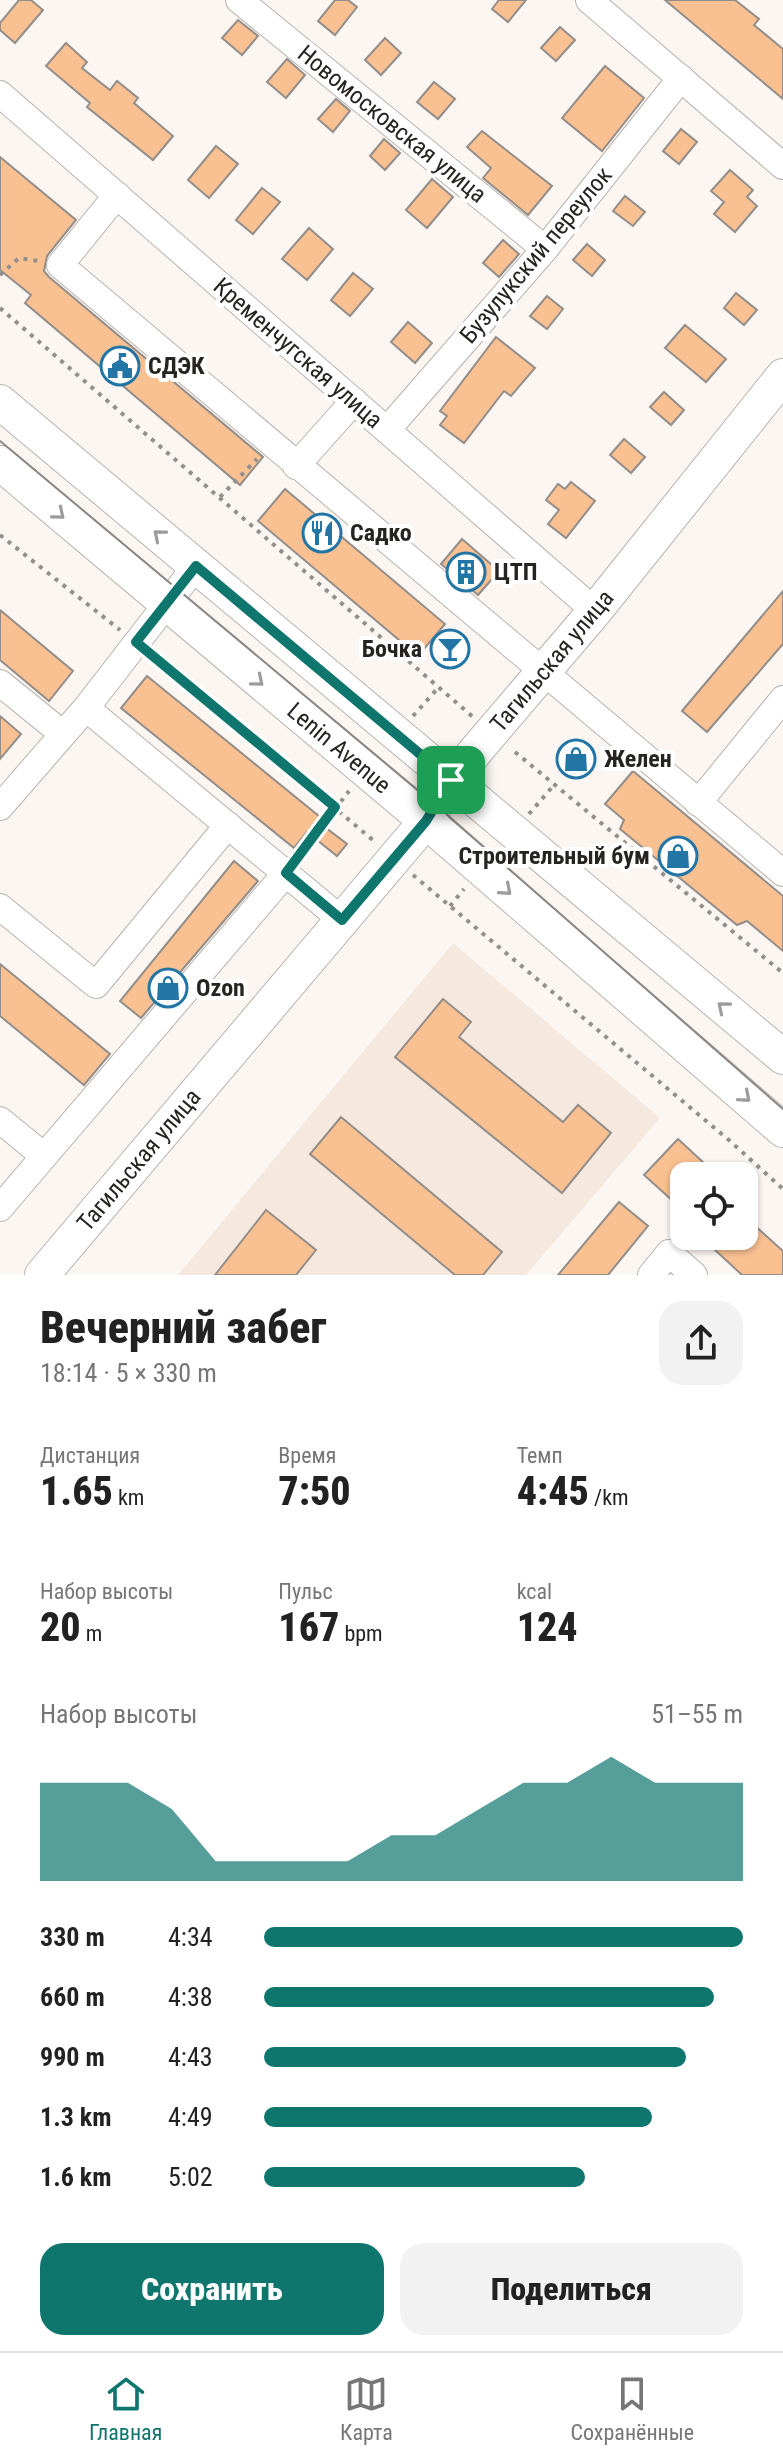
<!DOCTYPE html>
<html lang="ru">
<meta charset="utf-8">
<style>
body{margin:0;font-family:"Roboto Condensed",sans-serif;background:#f2f2f2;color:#222;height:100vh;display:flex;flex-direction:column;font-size:30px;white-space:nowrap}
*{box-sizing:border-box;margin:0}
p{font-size:26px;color:#767676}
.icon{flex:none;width:44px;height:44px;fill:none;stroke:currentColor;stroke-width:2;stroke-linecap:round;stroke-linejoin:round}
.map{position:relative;height:1275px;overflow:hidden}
.details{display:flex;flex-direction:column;background:#fff;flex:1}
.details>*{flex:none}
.controls{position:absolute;left:670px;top:1162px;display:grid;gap:16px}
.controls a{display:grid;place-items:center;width:88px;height:88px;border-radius:16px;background:#fff;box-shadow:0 2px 6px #0004;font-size:40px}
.pin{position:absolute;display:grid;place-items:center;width:68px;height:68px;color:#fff;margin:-34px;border-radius:16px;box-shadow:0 4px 12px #0006}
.round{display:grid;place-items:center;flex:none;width:84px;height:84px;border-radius:24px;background:#f2f2f2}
.head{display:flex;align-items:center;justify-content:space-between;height:136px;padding:0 40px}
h1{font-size:44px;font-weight:800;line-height:60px}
.stats{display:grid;grid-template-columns:repeat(3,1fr);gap:12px;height:136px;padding:8px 40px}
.stats div{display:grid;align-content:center}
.stats b{font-size:40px;font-weight:800}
.stats small{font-size:22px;font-weight:400}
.stats p{font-size:22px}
.chart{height:224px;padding:16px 40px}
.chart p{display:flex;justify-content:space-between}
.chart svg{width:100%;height:144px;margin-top:8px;fill:#0f766e;opacity:.7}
.primary-button{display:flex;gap:16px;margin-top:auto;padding:16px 40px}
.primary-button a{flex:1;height:92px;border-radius:24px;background:#0f766e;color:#fff;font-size:32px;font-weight:800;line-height:92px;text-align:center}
.primary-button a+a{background:#f2f2f2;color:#222}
ul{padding:0 40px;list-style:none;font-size:26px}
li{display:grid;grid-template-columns:128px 96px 1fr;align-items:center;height:60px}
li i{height:20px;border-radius:10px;background:#0f766e}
.tabs{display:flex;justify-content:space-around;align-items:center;height:112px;border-top:2px solid #e0e0e0;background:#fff;font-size:22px;color:#767676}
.tabs a{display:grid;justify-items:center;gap:4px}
.tabs .active{color:#0f766e}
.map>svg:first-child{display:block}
.built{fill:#f5e9df}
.building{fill:#f9c092;stroke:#948e8a;stroke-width:2}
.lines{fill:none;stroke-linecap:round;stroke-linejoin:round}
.minor-casing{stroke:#b8b3ae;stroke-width:28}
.major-casing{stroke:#b8b3ae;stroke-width:36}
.path{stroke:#938f8c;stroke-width:4;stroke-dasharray:4 6;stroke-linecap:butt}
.minor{stroke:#fff;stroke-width:26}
.major{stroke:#fff;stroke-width:34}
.tram{stroke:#8c8885;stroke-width:2}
.oneway{stroke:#9d9c9c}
.route-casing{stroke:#fff;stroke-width:16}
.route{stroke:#0f766e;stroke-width:10}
.labels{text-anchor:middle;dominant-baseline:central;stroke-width:8;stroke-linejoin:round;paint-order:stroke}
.street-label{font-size:24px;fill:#262422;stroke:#fff}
.poi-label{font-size:24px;font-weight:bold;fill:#262422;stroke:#fff;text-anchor:start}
</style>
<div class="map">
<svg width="783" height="1275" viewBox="0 0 783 1275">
<rect width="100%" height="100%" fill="#fcf6f2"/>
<polygon class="built" points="453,943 660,1118 526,1275 178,1275"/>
<g class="building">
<polygon points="19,0 31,0 43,10 15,43 0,30 0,23"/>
<polygon points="335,0 348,0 357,7 335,35 318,21"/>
<polygon points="499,0 526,0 508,22 492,9"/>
<polygon points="665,0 735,0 759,19 754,25 783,49 783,99"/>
<polygon points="238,20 258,36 242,55 222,38"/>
<polygon points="560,27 575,40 556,61 541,48"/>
<polygon points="385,38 401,53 381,75 365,60"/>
<polygon points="66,43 87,62 82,68 110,90 117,81 138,98 134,103 173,136 153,160 87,107 90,103 46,66"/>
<polygon points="287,59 305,75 286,98 267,82"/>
<polygon points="605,66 644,98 602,151 562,118"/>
<polygon points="434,82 455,99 438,119 417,102"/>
<polygon points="336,99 350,111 333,132 318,119"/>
<polygon points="681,129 697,142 679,164 663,151"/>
<polygon points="482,131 552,186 528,215 483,178 491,168 467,147"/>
<polygon points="384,139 400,153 385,170 370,156"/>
<polygon points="216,146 238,164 209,198 188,180"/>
<polygon points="0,157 76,220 47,256 44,271 49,277 263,457 240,485 25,303 31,295 0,270"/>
<polygon points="730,170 753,190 747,197 757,206 735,232 714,214 724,202 711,191"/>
<polygon points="432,179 453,197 427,228 406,210"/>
<polygon points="262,188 280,202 253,234 236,220"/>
<polygon points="625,196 645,212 633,226 613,211"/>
<polygon points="309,228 333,249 307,280 282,259"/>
<polygon points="503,240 519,254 499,277 483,263"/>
<polygon points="587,244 605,260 592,276 573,260"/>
<polygon points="353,273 373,289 350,316 331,300"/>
<polygon points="736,293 757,310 744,325 724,308"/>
<polygon points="547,296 563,309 547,329 530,316"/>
<polygon points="408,322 432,343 415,363 391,342"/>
<polygon points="685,325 726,359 706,382 665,348"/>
<polygon points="496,337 535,368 511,396 504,391 464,443 440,425 447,416 440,411"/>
<polygon points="664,392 684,410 671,425 650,407"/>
<polygon points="624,439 645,457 631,473 610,455"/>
<polygon points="571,482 595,501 566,538 548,524 559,510 546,500 558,484 565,489"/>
<polygon points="285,489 445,624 418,656 258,521"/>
<polygon points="462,539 499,571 478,595 441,564"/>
<polygon points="783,591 783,644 707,732 682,711"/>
<polygon points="0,610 73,671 49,701 0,660"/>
<polygon points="147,676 320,817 317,821 347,844 337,856 307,832 294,848 121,708"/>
<polygon points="0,716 21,734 0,759"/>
<polygon points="575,742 592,756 576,775 559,762"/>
<polygon points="633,771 783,896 783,951 747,921 737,925 620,829 624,820 605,804"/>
<polygon points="234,861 258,881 141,1018 120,1001"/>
<polygon points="0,964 110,1054 84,1085 0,1016"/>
<polygon points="443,999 471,1022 459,1037 563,1122 578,1105 611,1133 562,1193 395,1057"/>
<polygon points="341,1117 502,1252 483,1275 455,1275 310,1154"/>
<polygon points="678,1139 718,1176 684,1176 684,1211 644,1175"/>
<polygon points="619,1202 648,1226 608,1275 558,1275"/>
<polygon points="266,1210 316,1250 296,1275 215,1275"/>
<polygon points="744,1216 783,1251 783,1275 742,1275 700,1236 744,1236"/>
</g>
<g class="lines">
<g class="minor-casing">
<g id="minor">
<polyline points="239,0 545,249"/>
<polyline points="589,0 783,166"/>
<polyline points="0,94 595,611"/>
<polyline points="117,195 60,265 783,873"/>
<polyline points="387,430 545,249 681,78"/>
<polyline points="296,466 354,401"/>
<polyline points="0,683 63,734"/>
<polyline points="86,708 342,920"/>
<polyline points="698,803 783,699"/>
<polyline points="0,807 86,708 196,566"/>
<polyline points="0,907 96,985 228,825"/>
<polyline points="0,1120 44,1156"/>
<polyline points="0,1208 286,873"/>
<polyline points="651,1275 669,1253 694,1275"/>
</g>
</g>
<g class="major-casing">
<g id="major">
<polyline points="0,402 783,1057"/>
<polyline points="0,463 426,821 783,1130"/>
<polyline points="42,1275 426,821 451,780 595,611 783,376"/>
</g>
</g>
<g class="path">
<polyline points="0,275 19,258 39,261"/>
<polyline points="0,308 473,717"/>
<polyline points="220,497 257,459"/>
<polyline points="0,535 120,630"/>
<polyline points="155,657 374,841"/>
<polyline points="413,716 438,688"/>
<polyline points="515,752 783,973"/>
<polyline points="529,814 554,785"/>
<polyline points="298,857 349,791"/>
<polyline points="413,875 730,1141 783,1189"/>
<polyline points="450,906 464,889"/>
</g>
<use href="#minor" class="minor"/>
<use href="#major" class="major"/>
<polyline class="tram" points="0,441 444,812 783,1109"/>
</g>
<defs><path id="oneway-chevron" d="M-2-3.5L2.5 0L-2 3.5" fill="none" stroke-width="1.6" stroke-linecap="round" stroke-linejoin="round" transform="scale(2)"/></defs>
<g class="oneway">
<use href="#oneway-chevron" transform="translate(59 514) rotate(40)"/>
<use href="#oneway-chevron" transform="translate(159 535) rotate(-140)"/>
<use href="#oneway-chevron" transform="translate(258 681) rotate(40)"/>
<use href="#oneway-chevron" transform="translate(506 890) rotate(41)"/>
<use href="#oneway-chevron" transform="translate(723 1007) rotate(-140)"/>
<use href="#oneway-chevron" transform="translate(745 1097) rotate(41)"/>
</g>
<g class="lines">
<g class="route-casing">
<polygon id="route" points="196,566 451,780 426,821 342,920 286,873 335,807 136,642"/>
</g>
<use href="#route" class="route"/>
</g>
<defs>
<g id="civic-ring" transform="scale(2)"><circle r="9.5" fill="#fff" stroke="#2375a6" stroke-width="1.5"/><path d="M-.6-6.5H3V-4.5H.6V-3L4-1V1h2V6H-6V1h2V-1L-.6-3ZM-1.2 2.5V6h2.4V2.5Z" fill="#2375a6"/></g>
<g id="restaurant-ring" transform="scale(2)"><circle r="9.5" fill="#fff" stroke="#2375a6" stroke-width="1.5"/><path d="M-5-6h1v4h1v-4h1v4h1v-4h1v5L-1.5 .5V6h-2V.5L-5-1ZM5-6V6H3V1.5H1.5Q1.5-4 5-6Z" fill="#2375a6"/></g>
<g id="building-ring" transform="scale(2)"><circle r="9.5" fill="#fff" stroke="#2375a6" stroke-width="1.5"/><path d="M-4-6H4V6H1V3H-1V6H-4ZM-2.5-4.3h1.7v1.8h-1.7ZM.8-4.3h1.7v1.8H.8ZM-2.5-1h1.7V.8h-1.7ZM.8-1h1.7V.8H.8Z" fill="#2375a6"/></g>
<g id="bar-ring" transform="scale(2)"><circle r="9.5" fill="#fff" stroke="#2375a6" stroke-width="1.5"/><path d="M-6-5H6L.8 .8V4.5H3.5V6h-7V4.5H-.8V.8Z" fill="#2375a6"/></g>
<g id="shop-ring" transform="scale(2)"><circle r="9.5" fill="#fff" stroke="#2375a6" stroke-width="1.5"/><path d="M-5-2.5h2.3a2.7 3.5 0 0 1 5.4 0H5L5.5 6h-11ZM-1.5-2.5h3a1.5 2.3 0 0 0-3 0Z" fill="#2375a6"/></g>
</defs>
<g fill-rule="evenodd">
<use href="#civic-ring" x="120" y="366"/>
<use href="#restaurant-ring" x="322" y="533"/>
<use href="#building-ring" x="466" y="572"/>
<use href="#bar-ring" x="450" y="649"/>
<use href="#shop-ring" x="576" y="759"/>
<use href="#shop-ring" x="678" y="856"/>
<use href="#shop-ring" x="168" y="988"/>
</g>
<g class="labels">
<g class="street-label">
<text transform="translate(392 124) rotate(39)">Новомосковская улица</text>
<text transform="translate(536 255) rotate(-50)">Бузулукский переулок</text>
<text transform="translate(298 353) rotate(41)">Кременчугская улица</text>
<text transform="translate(552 661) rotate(-50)">Тагильская улица</text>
<text transform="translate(339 748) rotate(40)">Lenin Avenue</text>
<text transform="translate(139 1160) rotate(-50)">Тагильская улица</text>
</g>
<g class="poi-label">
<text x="148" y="366">СДЭК</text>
<text x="350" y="533">Садко</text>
<text x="494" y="572">ЦТП</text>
<text x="422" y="649" text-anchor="end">Бочка</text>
<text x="604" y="759">Желен</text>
<text x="650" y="856" text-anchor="end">Строительный бум</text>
<text x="196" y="988">Ozon</text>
</g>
</g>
</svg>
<div class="controls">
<a><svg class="icon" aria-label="locate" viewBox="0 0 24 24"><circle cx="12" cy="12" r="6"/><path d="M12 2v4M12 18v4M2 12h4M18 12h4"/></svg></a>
</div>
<div class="pin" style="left:451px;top:780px;background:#1e9e55"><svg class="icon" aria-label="arrive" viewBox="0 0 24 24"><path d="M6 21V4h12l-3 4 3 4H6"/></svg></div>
</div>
<section class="details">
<div class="head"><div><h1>Вечерний забег</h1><p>18:14 · 5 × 330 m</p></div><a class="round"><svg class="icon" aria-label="share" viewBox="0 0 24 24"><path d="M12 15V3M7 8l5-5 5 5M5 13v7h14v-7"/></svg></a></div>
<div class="stats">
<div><p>Дистанция</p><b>1.65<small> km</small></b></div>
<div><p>Время</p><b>7:50</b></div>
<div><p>Темп</p><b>4:45<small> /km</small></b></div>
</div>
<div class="stats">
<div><p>Набор высоты</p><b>20<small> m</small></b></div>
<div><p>Пульс</p><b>167<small> bpm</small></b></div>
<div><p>kcal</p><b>124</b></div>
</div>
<div class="chart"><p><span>Набор высоты</span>51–55 m</p>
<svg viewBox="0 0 160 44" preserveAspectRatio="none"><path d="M0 44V14L10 14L20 14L30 22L40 38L50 38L60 38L70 38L80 30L90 30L100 22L110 14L120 14L130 6L140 14L150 14L160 14V44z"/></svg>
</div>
<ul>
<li><b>330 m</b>4:34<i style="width:100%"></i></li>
<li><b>660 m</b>4:38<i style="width:94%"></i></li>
<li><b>990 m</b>4:43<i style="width:88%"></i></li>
<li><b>1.3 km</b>4:49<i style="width:81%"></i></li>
<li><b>1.6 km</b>5:02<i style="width:67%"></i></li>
</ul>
<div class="primary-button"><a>Сохранить</a><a>Поделиться</a></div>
</section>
<nav class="tabs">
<a class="active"><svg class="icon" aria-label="home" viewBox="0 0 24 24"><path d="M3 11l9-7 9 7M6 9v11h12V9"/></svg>Главная</a>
<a><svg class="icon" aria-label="map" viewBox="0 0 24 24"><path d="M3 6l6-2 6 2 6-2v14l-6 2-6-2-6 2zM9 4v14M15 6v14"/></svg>Карта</a>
<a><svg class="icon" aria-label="saved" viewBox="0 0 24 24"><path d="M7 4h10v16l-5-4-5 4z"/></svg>Сохранённые</a>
</nav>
